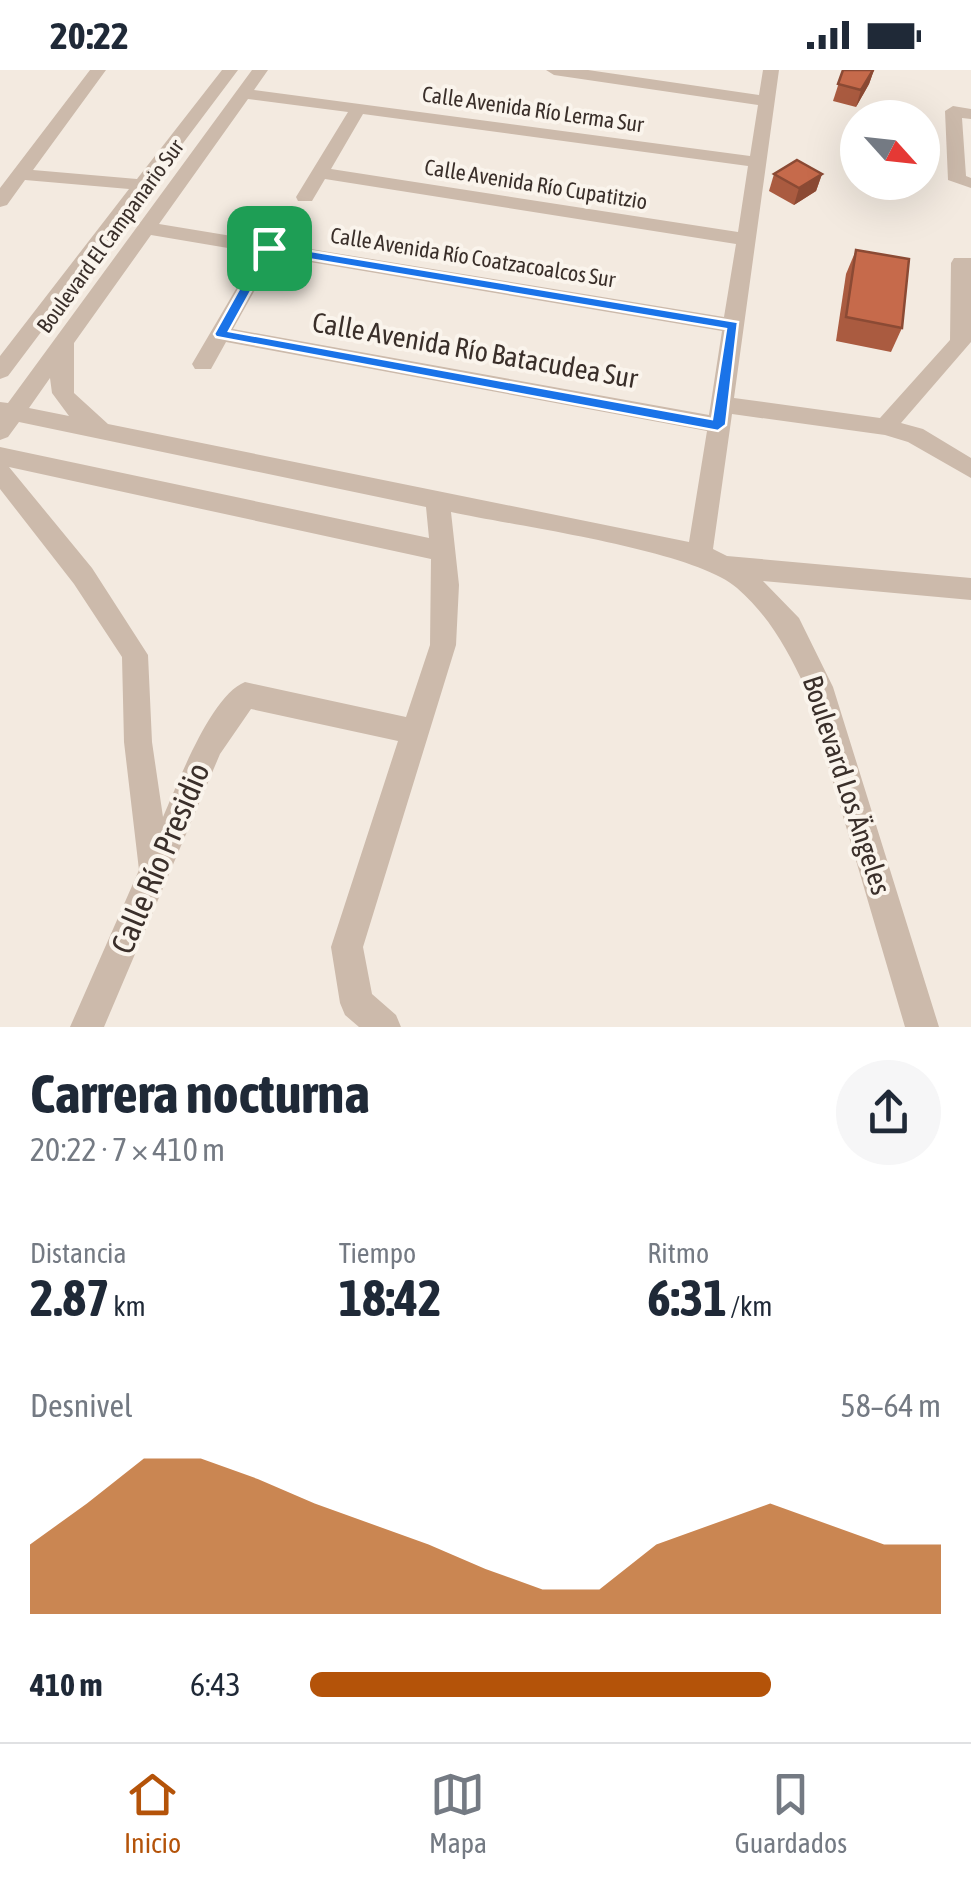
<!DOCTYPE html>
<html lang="es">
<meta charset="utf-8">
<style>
body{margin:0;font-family:"Asap Condensed",sans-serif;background:#f6f6f7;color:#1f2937;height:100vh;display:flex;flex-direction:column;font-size:38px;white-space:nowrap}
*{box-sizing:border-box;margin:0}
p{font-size:32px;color:#747a83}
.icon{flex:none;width:55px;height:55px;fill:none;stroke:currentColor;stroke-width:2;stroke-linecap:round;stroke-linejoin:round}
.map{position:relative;height:957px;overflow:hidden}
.details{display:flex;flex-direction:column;background:#fff;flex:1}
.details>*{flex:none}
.needle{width:65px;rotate:117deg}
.buttons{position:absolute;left:840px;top:30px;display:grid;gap:20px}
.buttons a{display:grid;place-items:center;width:100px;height:100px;border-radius:50%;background:#fff;box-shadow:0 10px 40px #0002;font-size:50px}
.pin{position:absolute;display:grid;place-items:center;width:85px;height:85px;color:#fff;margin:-42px;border-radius:20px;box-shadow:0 5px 15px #0006}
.round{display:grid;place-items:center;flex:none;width:105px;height:105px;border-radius:52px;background:#f6f6f7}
.headline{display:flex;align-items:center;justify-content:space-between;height:170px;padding:0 30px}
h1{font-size:55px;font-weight:700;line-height:75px}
.figures{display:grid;grid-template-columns:repeat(3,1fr);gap:15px;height:170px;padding:10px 30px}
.figures div{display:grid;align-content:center}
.figures b{font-size:50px;font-weight:700}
.figures small{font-size:28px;font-weight:400}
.figures p{font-size:28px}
.chart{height:280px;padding:20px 30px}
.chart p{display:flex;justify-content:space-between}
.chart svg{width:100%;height:180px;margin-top:10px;fill:#b45309;opacity:.7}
ul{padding:0 30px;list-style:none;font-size:32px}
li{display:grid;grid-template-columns:160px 120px 1fr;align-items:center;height:75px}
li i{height:25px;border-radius:12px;background:#b45309}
.status{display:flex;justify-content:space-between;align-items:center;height:70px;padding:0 50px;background:#fff;direction:ltr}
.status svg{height:28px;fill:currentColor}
.dock{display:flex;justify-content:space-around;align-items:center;height:140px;border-top:2px solid #e0e1e3;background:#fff;font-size:28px;color:#747a83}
.dock a{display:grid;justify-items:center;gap:5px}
.dock .current{color:#b45309}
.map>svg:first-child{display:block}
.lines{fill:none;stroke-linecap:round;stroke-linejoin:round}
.minor{fill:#ccbaab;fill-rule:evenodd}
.wall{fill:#aa5b40}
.shaded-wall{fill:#8b4a34}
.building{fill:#c66a4b;stroke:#8b4a34;stroke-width:2.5}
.route{fill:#1a73e8;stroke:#fff;stroke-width:2.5;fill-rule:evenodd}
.labels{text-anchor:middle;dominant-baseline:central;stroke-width:8;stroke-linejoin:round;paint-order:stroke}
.far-street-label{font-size:22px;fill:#3a2f2a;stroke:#faf4ec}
.street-label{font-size:28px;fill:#3a2f2a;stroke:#faf4ec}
.near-street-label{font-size:32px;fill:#3a2f2a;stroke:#faf4ec}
</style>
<div class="status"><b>20:22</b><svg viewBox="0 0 49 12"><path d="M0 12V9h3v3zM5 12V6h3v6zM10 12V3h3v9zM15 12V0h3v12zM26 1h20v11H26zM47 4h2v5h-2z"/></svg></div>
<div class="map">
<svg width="971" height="957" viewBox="0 0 971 957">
<rect width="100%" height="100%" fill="#f3eae0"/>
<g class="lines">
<g class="minor">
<polygon points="90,0 106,0 33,100 137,109 222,0 238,0 8,306 0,309 0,286 129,119 25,110 7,135 0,137 0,118"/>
<path d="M252,0H268L254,20L750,86L758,35L554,5L546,0H588L759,25L763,0H779L734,328L880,348L950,270L951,193L954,188H971V272L901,353L923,359L971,388V408L908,372L885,365L732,344L713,479L727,486L971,508V530L763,511L799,548L833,617L939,957H905L805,617C787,579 770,547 737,518C694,480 515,456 451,442L459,515L456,575L363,877L372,924L396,945L401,957H359L345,945L340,933L331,877L398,671L251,639L220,684L104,957H70L139,800L124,672L122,587L74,514L0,419V377L429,468L426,437L19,352L8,367L0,370V332L8,333ZM248,29L348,42L296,127L298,131H312L325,109L736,174L724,247L159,154ZM363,44L748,96L738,162L331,99ZM151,165L257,183L192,294L195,299H211L226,272L707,361L689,472L108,354L74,323V273ZM274,186L722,261L709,345L233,259ZM50,308L52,323L69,346L29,338ZM9,397L431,489L430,575L406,647L245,612C211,625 178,713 163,747L152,672L148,585L92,498Z"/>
<polygon points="953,36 971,39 971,49 962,48 966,106 971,108 971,118 948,110 945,41"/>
</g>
</g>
<g class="wall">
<polygon points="843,0 874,0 869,14 856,37 833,31"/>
<polygon points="774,104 822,104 816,121 794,135 769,121"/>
<polygon points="856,180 902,258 891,282 836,271 846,204"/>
</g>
<g class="shaded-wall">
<polygon points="874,0 869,14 856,37 861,20"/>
<polygon points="822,104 816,121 794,135 799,118"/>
</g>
<g class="building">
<polygon points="843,0 873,0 861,20 838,14"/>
<polygon points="797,90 822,104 799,118 774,104"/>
<polygon points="856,180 909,189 902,258 846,247"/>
</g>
<path class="route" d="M269,174L738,252L726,355L718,361L216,267L214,264L262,178ZM272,183L726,259L712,349L229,261Z"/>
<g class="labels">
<g class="far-street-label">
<text transform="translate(533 39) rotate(8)">Calle Avenida Río Lerma Sur</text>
<text transform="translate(536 114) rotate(9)">Calle Avenida Río Cupatitzio</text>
<text transform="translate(110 166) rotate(-54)">Boulevard El Campanario Sur</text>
<text transform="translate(473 187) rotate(9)">Calle Avenida Río Coatzacoalcos Sur</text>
</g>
<g class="street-label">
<text transform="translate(475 280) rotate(10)">Calle Avenida Río Batacudea Sur</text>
<text transform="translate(847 715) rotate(72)">Boulevard Los Ängeles</text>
</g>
<g class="near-street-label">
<text transform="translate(160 788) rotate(-67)">Calle Río Presidio</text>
</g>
</g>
</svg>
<div class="buttons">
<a><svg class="needle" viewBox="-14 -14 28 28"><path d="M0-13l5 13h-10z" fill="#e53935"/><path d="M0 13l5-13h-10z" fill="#747a83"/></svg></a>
</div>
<div class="pin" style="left:269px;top:178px;background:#1e9e55"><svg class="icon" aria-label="arrive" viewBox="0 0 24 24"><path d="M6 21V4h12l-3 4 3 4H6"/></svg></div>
</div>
<section class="details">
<div class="headline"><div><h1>Carrera nocturna</h1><p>20:22 · 7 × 410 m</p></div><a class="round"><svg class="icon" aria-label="share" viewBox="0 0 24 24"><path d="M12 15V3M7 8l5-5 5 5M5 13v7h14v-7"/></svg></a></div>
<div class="figures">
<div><p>Distancia</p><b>2.87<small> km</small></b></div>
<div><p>Tiempo</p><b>18:42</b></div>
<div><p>Ritmo</p><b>6:31<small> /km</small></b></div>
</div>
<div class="chart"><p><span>Desnivel</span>58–64 m</p>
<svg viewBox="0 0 160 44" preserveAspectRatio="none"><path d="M0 44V27L10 17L20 6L30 6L40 11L50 17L60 22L70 27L80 33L90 38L100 38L110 27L120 22L130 17L140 22L150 27L160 27V44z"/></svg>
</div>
<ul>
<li><b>410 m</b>6:43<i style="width:73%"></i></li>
</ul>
</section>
<nav class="dock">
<a class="current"><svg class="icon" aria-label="home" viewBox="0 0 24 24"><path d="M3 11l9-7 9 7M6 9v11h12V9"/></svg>Inicio</a>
<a><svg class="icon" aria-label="map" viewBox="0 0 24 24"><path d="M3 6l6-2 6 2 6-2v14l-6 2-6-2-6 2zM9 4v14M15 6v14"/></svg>Mapa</a>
<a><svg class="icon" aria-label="saved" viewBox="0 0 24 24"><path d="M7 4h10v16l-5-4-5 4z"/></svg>Guardados</a>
</nav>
